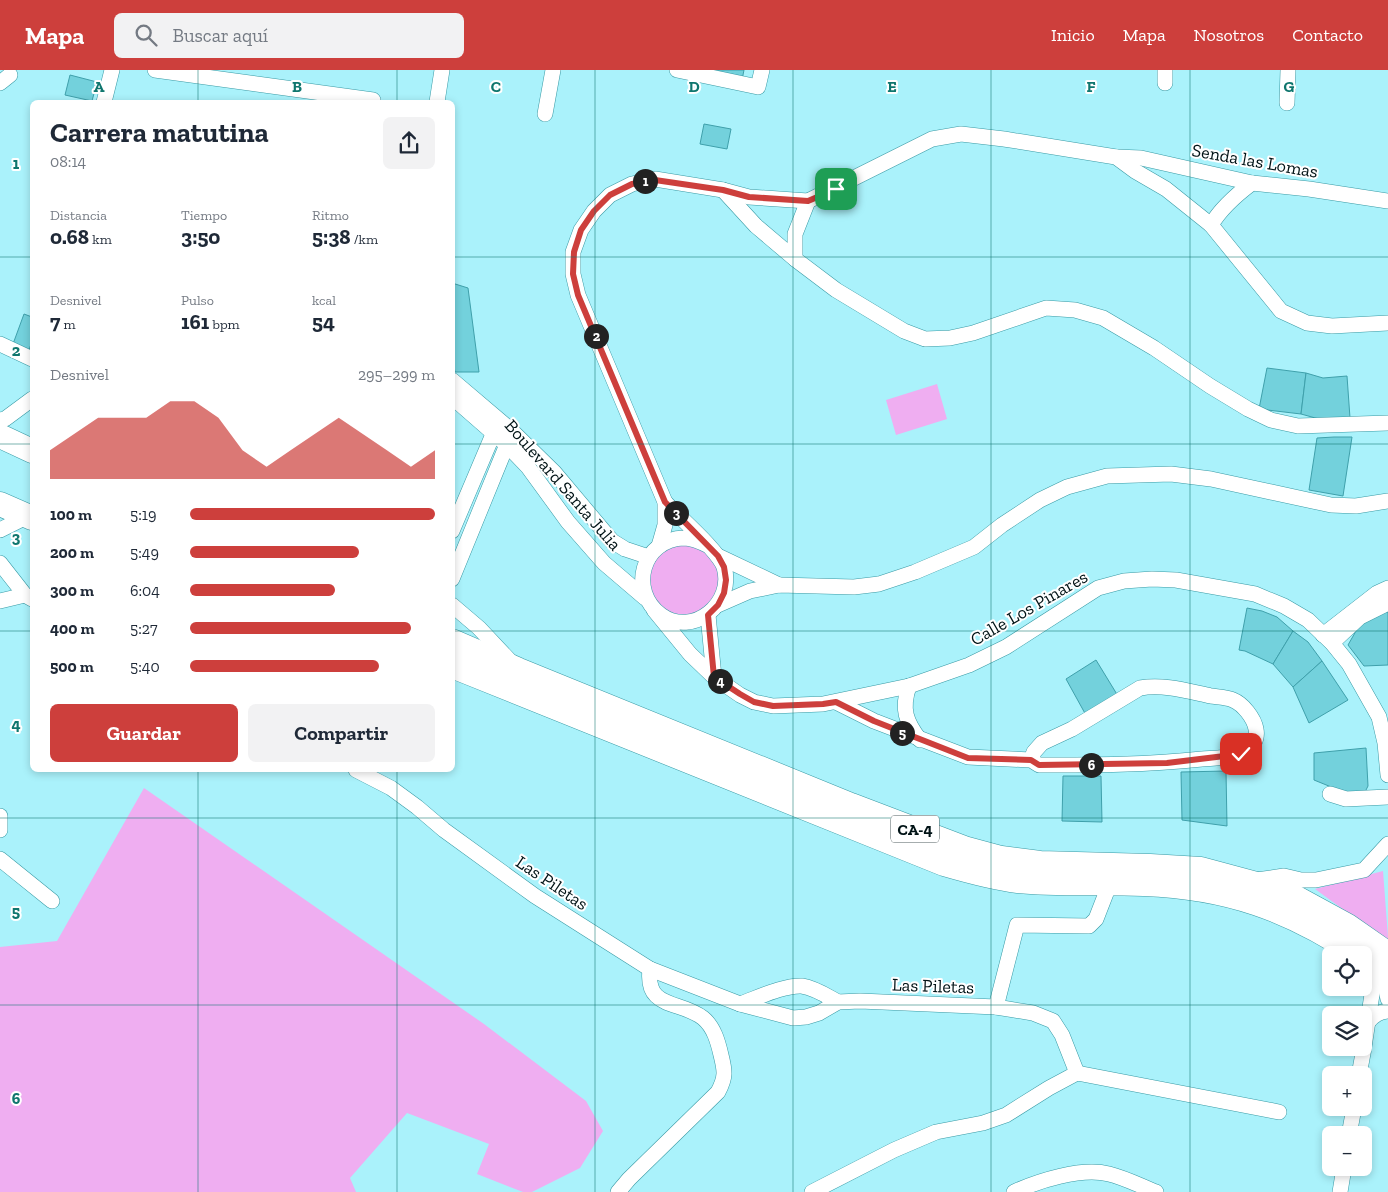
<!DOCTYPE html>
<html lang="es">
<meta charset="utf-8">
<style>
body{margin:0;font-family:"Zilla Slab",serif;background:#f2f2f3;color:#1f2937;height:100vh;display:flex;flex-direction:column;font-size:19px;white-space:nowrap}
*{box-sizing:border-box;margin:0}
p{font-size:16px;color:#747a83}
.icon{flex:none;width:28px;height:28px;fill:none;stroke:currentColor;stroke-width:2;stroke-linecap:round;stroke-linejoin:round}
.map{position:relative;flex:1;overflow:hidden}
.panel{position:absolute;left:30px;top:30px;width:425px;height:672px;display:flex;flex-direction:column;background:#fff;border-radius:8px;box-shadow:0 2px 8px #0003}
.panel>*{flex:none}
.controls{position:absolute;left:1322px;top:876px;display:grid;gap:10px}
.controls a{display:grid;place-items:center;width:50px;height:50px;border-radius:8px;background:#fff;box-shadow:0 2px 8px #0003;font-size:25px}
.pin{position:absolute;display:grid;place-items:center;width:42px;height:42px;color:#fff;margin:-21px;border-radius:10px;box-shadow:0 2px 8px #0006}
.km{position:absolute;width:25px;height:25px;margin:-12px;border-radius:50%;background:#222;color:#fff;font-size:14px;line-height:25px;text-align:center}
.round{display:grid;place-items:center;flex:none;width:52px;height:52px;border-radius:8px;background:#f2f2f3}
.overview{display:flex;align-items:center;justify-content:space-between;height:85px;padding:0 20px}
h1{font-size:28px;font-weight:700;line-height:38px}
.stats{display:grid;grid-template-columns:repeat(3,1fr);gap:8px;height:85px;padding:5px 20px}
.stats div{display:grid;align-content:center}
.stats b{font-size:21px;font-weight:700}
.stats small{font-size:14px;font-weight:400}
.stats p{font-size:14px}
.chart{height:140px;padding:10px 20px}
.chart p{display:flex;justify-content:space-between}
.chart svg{width:100%;height:90px;margin-top:5px;fill:#cd3f3c;opacity:.7}
.cta{display:flex;gap:10px;margin-top:auto;padding:10px 20px}
.cta a{flex:1;height:58px;border-radius:8px;background:#cd3f3c;color:#fff;font-size:20px;font-weight:700;line-height:58px;text-align:center}
.cta a+a{background:#f2f2f3;color:#1f2937}
ul{padding:0 20px;list-style:none;font-size:16px}
li{display:grid;grid-template-columns:80px 60px 1fr;align-items:center;height:38px}
li i{height:12px;border-radius:6px;background:#cd3f3c}
header{display:flex;align-items:center;gap:30px;box-sizing:border-box;height:70px;padding:0 25px;background:#cd3f3c;color:#fff}
header strong{font-size:24px}
nav{display:flex;gap:28px;margin-inline-start:auto;font-size:18px}
.search{width:350px;height:45px;background:#f2f2f3;display:flex;align-items:center;gap:12px;box-sizing:border-box;padding:0 18px;border-radius:8px;color:#747a83;font-size:19px}
.map>svg:first-child{display:block}
.green{fill:#efaef1}
.building{fill:#73d1dc;stroke:#3fa0ab}
.lines{fill:none;stroke-linecap:round;stroke-linejoin:round}
.minor-casing{stroke:#389aa5;stroke-width:16}
.trunk-casing{stroke:#389aa5;stroke-width:25}
.minor{stroke:#fff;stroke-width:15}
.trunk{stroke:#fff;stroke-width:24}
.route-casing{stroke:#fff;stroke-width:10}
.route{stroke:#cd3f3c;stroke-width:6}
.grid{fill:none;stroke:#0f766e;stroke-width:1;stroke-opacity:0.55}
.labels{text-anchor:middle;dominant-baseline:central;stroke-width:4;stroke-linejoin:round;paint-order:stroke}
.shield{fill:#fff;stroke:#4d5a5c;stroke-width:1}
.shield-label{font-size:16px;font-weight:bold;fill:#011316}
.street-label{font-size:18px;fill:#011316;stroke:#fff}
.grid-label{font-size:16px;text-anchor:middle;font-weight:bold;fill:#0f766e;stroke:#fff;stroke-width:4;stroke-linejoin:round;paint-order:stroke}
</style>
<header>
<strong>Mapa</strong>
<div class="search"><svg class="icon" aria-label="search" viewBox="0 0 24 24"><circle cx="10" cy="10" r="6"/><path d="M15 15l6 6"/></svg>Buscar aquí</div>
<nav><a>Inicio</a><a>Mapa</a><a>Nosotros</a><a>Contacto</a></nav>
</header>
<div class="map">
<svg width="1388" height="1122" viewBox="0 0 1388 1122">
<rect width="100%" height="100%" fill="#aaf2fb"/>
<g class="green">
<polygon points="937,314 947,349 896,365 886,330"/>
<circle cx="684" cy="510" r="35"/>
<polygon points="144,718 484,954 586,1031 603,1061 580,1098 532,1122 523,1122 477,1104 489,1074 407,1043 350,1108 356,1122 0,1122 0,877 57,871"/>
<polygon points="1383,801 1388,867 1388,872 1315,819"/>
</g>
<g class="building">
<polygon points="711,0 744,0 742,10"/>
<polygon points="70,5 97,12 92,31 65,25"/>
<polygon points="704,54 731,59 727,79 700,74"/>
<polygon points="452,213 468,218 479,302 455,302 452,285"/>
<polygon points="24,244 32,247 32,271 29,280 13,274"/>
<polygon points="1267,298 1306,303 1301,344 1259,339"/>
<polygon points="1306,303 1323,308 1347,306 1350,348 1319,349 1301,344"/>
<polygon points="1334,367 1352,367 1343,426 1309,420 1317,368"/>
<polygon points="1247,538 1262,541 1277,547 1293,561 1273,594 1245,581 1239,580"/>
<polygon points="1388,542 1388,595 1364,596 1348,575 1360,554 1378,544"/>
<polygon points="1293,561 1308,572 1322,591 1293,617 1273,594"/>
<polygon points="1096,590 1118,626 1087,647 1066,609"/>
<polygon points="1322,591 1348,630 1309,653 1293,617"/>
<polygon points="1366,678 1368,716 1364,724 1356,727 1314,710 1314,683"/>
<polygon points="1226,701 1227,756 1182,750 1181,702"/>
<polygon points="1063,706 1101,706 1102,752 1062,751"/>
</g>
<g class="lines">
<g class="minor-casing">
<g id="minor">
<polyline points="155,0 373,30"/>
<polyline points="677,0 758,17 762,0"/>
<polyline points="0,13 10,5"/>
<polyline points="1165,13 1165,0"/>
<polyline points="104,32 112,0"/>
<polyline points="437,32 442,0"/>
<polyline points="1287,33 1288,0"/>
<polyline points="545,44 553,0"/>
<polyline points="1116,87 1141,88 1252,113 1309,119 1388,131"/>
<polyline points="723,120 756,156 795,189"/>
<polyline points="808,131 795,164 795,189 836,220 904,261 925,269 950,268 973,263 1046,238 1075,240 1103,248 1154,278 1210,316 1248,339 1271,350 1298,356 1388,353"/>
<path d="M1211,155C1221,138 1236,125 1252,113"/>
<polyline points="0,274 32,289"/>
<polyline points="452,310 512,361 554,402 612,471 625,479 649,487"/>
<polyline points="452,327 507,375 528,397 568,452 604,493 645,528"/>
<polyline points="0,350 5,349 32,329"/>
<path d="M665,432C679,447 718,480 724,497C735,533 693,568 661,545C628,521 642,469 684,468C693,468 701,472 709,476"/>
<polyline points="0,460 28,446"/>
<polyline points="452,461 497,355"/>
<polyline points="659,476 665,455 665,432 578,225 573,204 573,182 581,160 594,141 610,125 632,114 655,109 723,120 749,127 808,131 932,69 961,64 1004,69 1116,87 1135,101 1166,119 1211,155 1281,241 1307,253 1332,256 1388,253"/>
<polyline points="718,486 779,515"/>
<polyline points="0,493 25,525 32,529"/>
<polyline points="452,509 510,367"/>
<polyline points="0,531 25,525"/>
<polyline points="452,535 479,558 511,592"/>
<polyline points="718,535 750,521 779,515 854,517 879,514 915,502 974,477 1002,455 1040,430 1067,417 1107,406 1171,404 1211,409 1331,435 1356,436 1388,431"/>
<polyline points="654,540 690,584 714,607 740,625 754,632 773,636 823,634 909,616 969,595 1006,577 1098,518 1124,511 1152,509 1176,510 1255,524 1284,536 1308,550 1332,573 1349,594 1379,647 1385,673 1388,705"/>
<polyline points="708,545 714,607"/>
<polyline points="1323,565 1377,523 1388,518"/>
<polyline points="1332,573 1360,547 1388,533"/>
<path d="M909,616C901,639 906,652 920,670"/>
<path d="M836,632L874,651L968,687L1031,690L1039,695C1093,695 1147,695 1202,689C1214,688 1232,688 1243,683C1253,677 1258,670 1256,659C1254,648 1243,634 1233,630C1227,627 1217,627 1211,626C1187,621 1164,614 1140,618L1072,659L1042,673L1034,682L1031,690"/>
<polyline points="356,700 391,718 417,737 444,760 535,826 650,899 740,934 793,948 806,947 819,943 838,932 860,931 996,937 1033,943 1053,951 1062,965 1077,1003"/>
<polyline points="1330,724 1346,729 1388,727"/>
<polyline points="0,746 0,760"/>
<polyline points="0,789 52,831"/>
<polyline points="1257,810 1284,806 1301,810 1316,810 1364,800 1388,774"/>
<polyline points="1387,905 1385,915 1388,929"/>
<path d="M740,934C757,928 784,915 802,916C815,918 827,926 838,932"/>
<polyline points="996,937 1017,855 1089,856 1096,849 1110,813"/>
<path d="M1368,952C1374,945 1379,942 1388,941"/>
<polyline points="1364,977 1376,898"/>
<polyline points="1359,1005 1364,978"/>
<polyline points="1349,1065 1354,1038"/>
<path d="M618,1122L629,1109L718,1022C726,1007 725,1001 721,985C718,972 714,957 703,948C680,930 645,940 650,899"/>
<polyline points="812,1122 894,1080 936,1062 983,1053 1006,1045 1049,1018 1077,1003 1279,1042"/>
<path d="M1014,1122C1038,1111 1081,1097 1109,1104C1125,1108 1141,1116 1156,1122"/>
<polyline points="1340,1122 1344,1098"/>
</g>
</g>
<g class="trunk-casing">
<g id="trunk">
<polyline points="0,366 32,381"/>
<polyline points="0,434 32,448"/>
<polyline points="452,571 519,600 851,735 964,778 1001,788 1040,793 1150,796 1201,799 1279,820 1293,826 1348,856 1388,884"/>
<path d="M452,596L944,794C968,801 993,808 1018,811C1060,815 1102,812 1144,814C1227,817 1289,839 1358,885"/>
<polyline points="1364,889 1388,906"/>
</g>
</g>
<use href="#minor" class="minor"/>
<use href="#trunk" class="trunk"/>
</g>
<g class="lines">
<g class="route-casing">
<polyline id="route" points="836,119 808,131 749,127 723,120 655,110 632,114 610,125 594,141 581,160 574,182 573,204 578,225 665,432 718,486 724,497 726,510 724,523 718,535 708,545 714,607 740,624 754,632 773,636 823,634 836,632 874,651 968,688 1031,690 1039,695 1167,693 1241,684"/>
</g>
<use href="#route" class="route"/>
</g>
<path class="grid" d="M198,0V32M397,0V32M595,0V1122M793,0V1122M991,0V1122M1190,0V1122M0,187H32M452,187H1388M0,374H32M452,374H1388M0,561H32M452,561H1388M198,700V1122M397,700V1122M0,748H1388M0,935H1388"/>
<g class="labels">
<rect class="shield" x="891" y="745.5" width="48" height="27" rx="4"/>
<g class="shield-label">
<text x="915" y="759">CA-4</text>
</g>
<g class="street-label">
<text transform="translate(1255 91) rotate(10)">Senda las Lomas</text>
<text transform="translate(563 415) rotate(49)">Boulevard Santa Julia</text>
<text transform="translate(1029 538) rotate(-30)">Calle Los Pinares</text>
<text transform="translate(552 813) rotate(34)">Las Piletas</text>
<text transform="translate(933 916) rotate(2)">Las Piletas</text>
</g>
</g>
<g class="grid-label">
<text x="99" y="22">A</text>
<text x="297" y="22">B</text>
<text x="496" y="22">C</text>
<text x="694" y="22">D</text>
<text x="892" y="22">E</text>
<text x="1091" y="22">F</text>
<text x="1289" y="22">G</text>
<text x="16" y="99">1</text>
<text x="16" y="286">2</text>
<text x="16" y="473">3</text>
<text x="16" y="660">4</text>
<text x="16" y="847">5</text>
<text x="16" y="1034">6</text>
</g>
</svg>
<div class="controls">
<a><svg class="icon" aria-label="locate" viewBox="0 0 24 24"><circle cx="12" cy="12" r="6"/><path d="M12 2v4M12 18v4M2 12h4M18 12h4"/></svg></a>
<a><svg class="icon" aria-label="layers" viewBox="0 0 24 24"><path d="M12 4l9 5-9 5-9-5zM3 14l9 5 9-5"/></svg></a>
<a>+</a>
<a>−</a>
</div>
<div class="pin" style="left:836px;top:119px;background:#1e9e55"><svg class="icon" aria-label="arrive" viewBox="0 0 24 24"><path d="M6 21V4h12l-3 4 3 4H6"/></svg></div>
<div class="pin" style="left:1241px;top:684px;background:#d93025"><svg class="icon" aria-label="check" viewBox="0 0 24 24"><path d="M5 12l5 5 9-10"/></svg></div>
<b class="km" style="left:645px;top:111px">1</b>
<b class="km" style="left:596px;top:266px">2</b>
<b class="km" style="left:676px;top:443px">3</b>
<b class="km" style="left:720px;top:611px">4</b>
<b class="km" style="left:902px;top:663px">5</b>
<b class="km" style="left:1091px;top:695px">6</b>
<section class="panel">
<div class="overview"><div><h1>Carrera matutina</h1><p>08:14</p></div><a class="round"><svg class="icon" aria-label="share" viewBox="0 0 24 24"><path d="M12 15V3M7 8l5-5 5 5M5 13v7h14v-7"/></svg></a></div>
<div class="stats">
<div><p>Distancia</p><b>0.68<small> km</small></b></div>
<div><p>Tiempo</p><b>3:50</b></div>
<div><p>Ritmo</p><b>5:38<small> /km</small></b></div>
</div>
<div class="stats">
<div><p>Desnivel</p><b>7<small> m</small></b></div>
<div><p>Pulso</p><b>161<small> bpm</small></b></div>
<div><p>kcal</p><b>54</b></div>
</div>
<div class="chart"><p><span>Desnivel</span>295–299 m</p>
<svg viewBox="0 0 160 44" preserveAspectRatio="none"><path d="M0 44V30L10 22L20 14L30 14L40 14L50 6L60 6L70 14L80 30L90 38L100 30L110 22L120 14L130 22L140 30L150 38L160 30V44z"/></svg>
</div>
<ul>
<li><b>100 m</b>5:19<i style="width:100%"></i></li>
<li><b>200 m</b>5:49<i style="width:69%"></i></li>
<li><b>300 m</b>6:04<i style="width:59%"></i></li>
<li><b>400 m</b>5:27<i style="width:90%"></i></li>
<li><b>500 m</b>5:40<i style="width:77%"></i></li>
</ul>
<div class="cta"><a>Guardar</a><a>Compartir</a></div>
</section>
</div>
